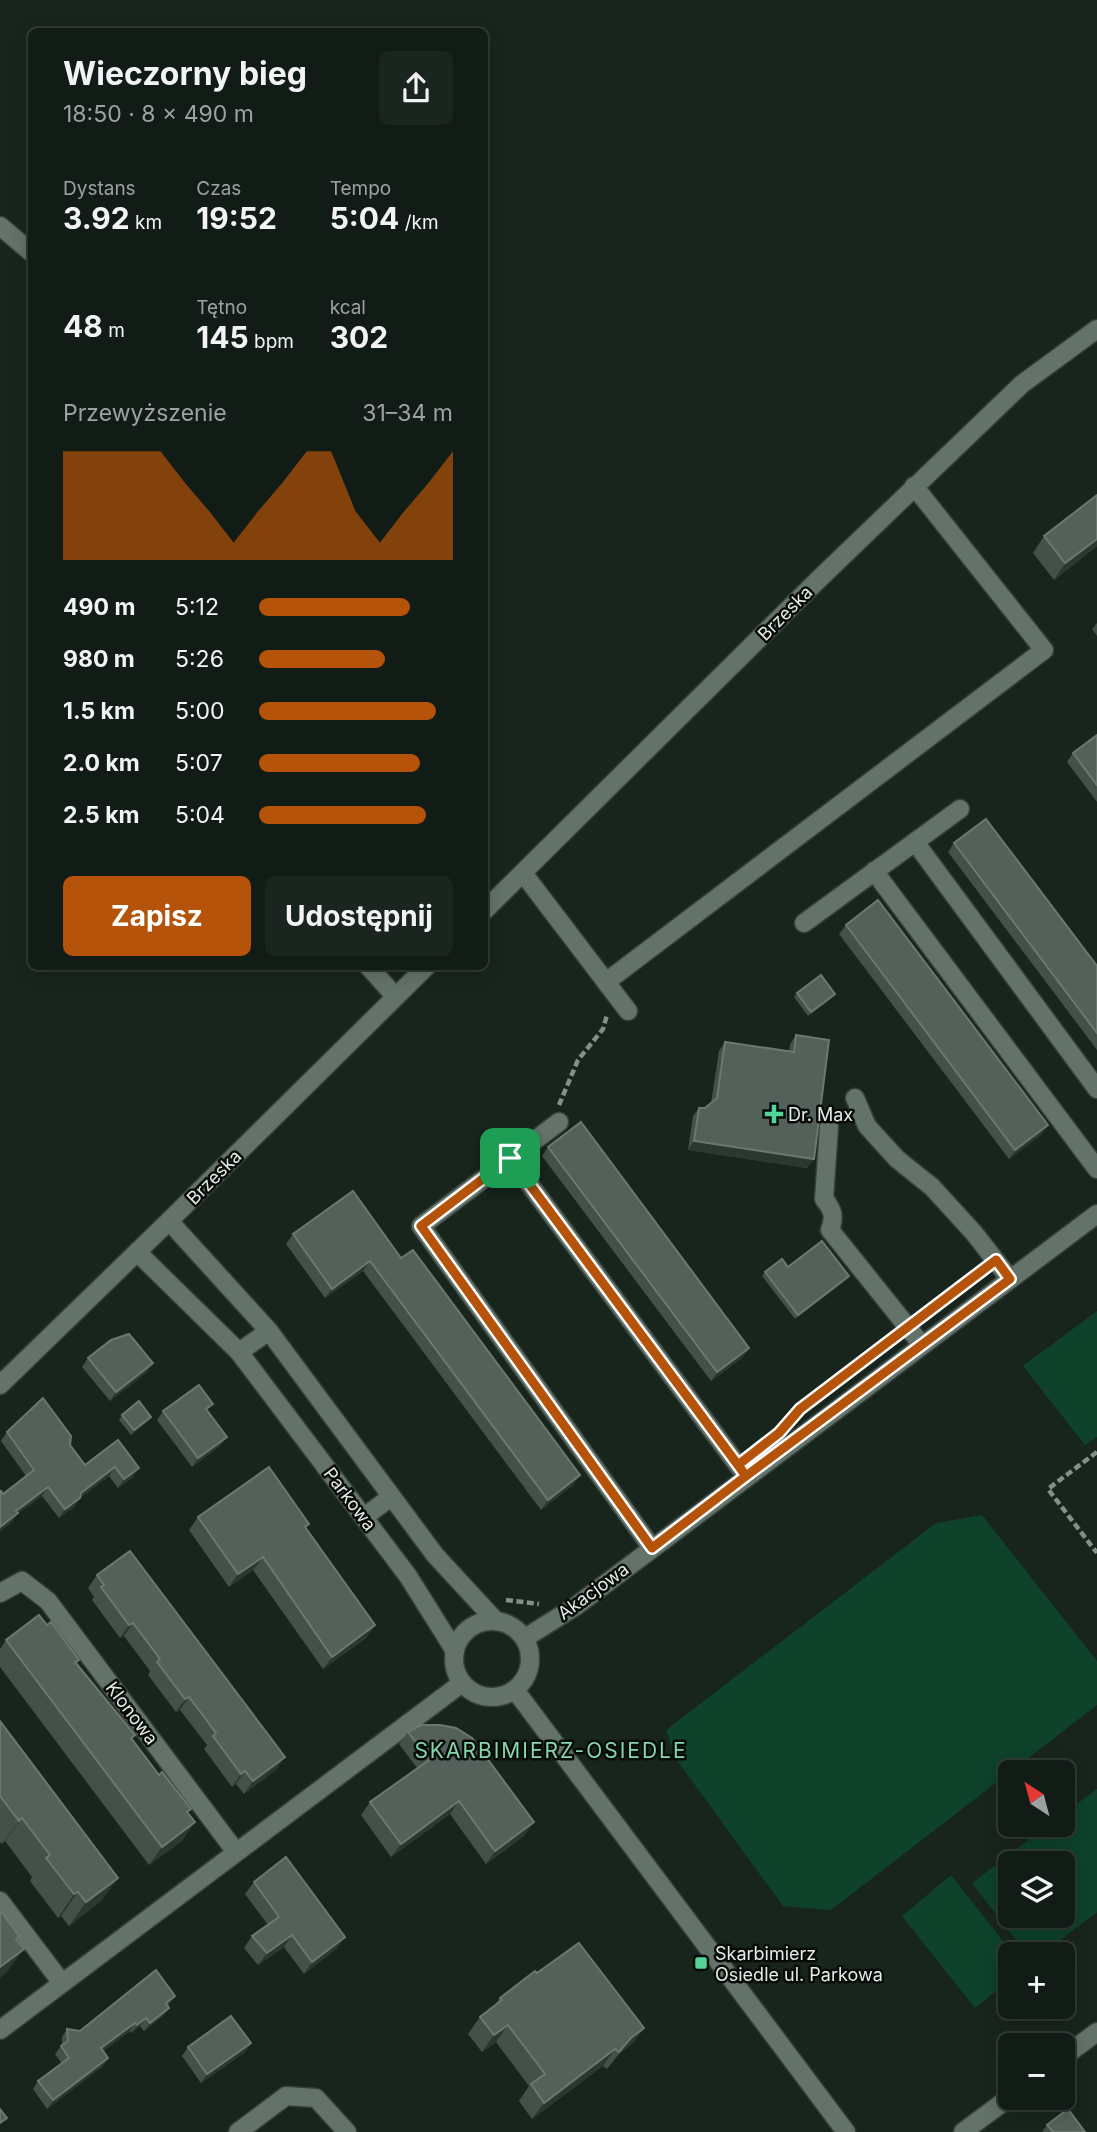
<!DOCTYPE html>
<html lang="pl">
<meta charset="utf-8">
<style>
body{margin:0;font-family:Inter,sans-serif;background:#1b251f;color:#f1f3f6;height:100vh;display:flex;flex-direction:column;font-size:26px;white-space:nowrap}
*{box-sizing:border-box;margin:0}
p{font-size:23px;color:#9ca1a1}
.icon{flex:none;width:38px;height:38px;fill:none;stroke:currentColor;stroke-width:2;stroke-linecap:round;stroke-linejoin:round}
.map{position:relative;flex:1;overflow:hidden}
.details{position:absolute;left:28px;top:28px;width:460px;height:942px;display:flex;flex-direction:column;background:#121c16;border-radius:10px;box-shadow:0 4px 18px #0003,0 0 0 2px #313a35}
.details>*{flex:none}
.needle{width:46px;rotate:324deg}
.controls{position:absolute;left:998px;top:1760px;display:grid;gap:14px}
.controls a{display:grid;place-items:center;width:77px;height:77px;border-radius:10px;background:#121c16;box-shadow:0 4px 18px #0003,0 0 0 2px #313a35;font-size:35px}
.pin{position:absolute;display:grid;place-items:center;width:60px;height:60px;color:#fff;margin:-30px;border-radius:14px;box-shadow:0 4px 10px #0006}
.round{display:grid;place-items:center;flex:none;width:74px;height:74px;border-radius:10px;background:#1b251f}
.summary{display:flex;align-items:center;justify-content:space-between;height:119px;padding:0 35px}
h1{font-size:32px;font-weight:700;line-height:52px}
.figures{display:grid;grid-template-columns:repeat(3,1fr);gap:10px;height:119px;padding:7px 35px}
.figures div{display:grid;align-content:center}
.figures b{font-size:30px;font-weight:700}
.figures small{font-size:19px;font-weight:400}
.figures p{font-size:19px}
.chart{height:196px;padding:14px 35px}
.chart p{display:flex;justify-content:space-between}
.chart svg{width:100%;height:126px;margin-top:7px;fill:#b45309;opacity:.7}
.action{display:flex;gap:14px;margin-top:auto;padding:14px 35px}
.action a{flex:1;height:80px;border-radius:10px;background:#b45309;color:#fff;font-size:28px;font-weight:700;line-height:80px;text-align:center}
.action a+a{background:#1b251f;color:#f1f3f6}
ul{padding:0 35px;list-style:none;font-size:23px}
li{display:grid;grid-template-columns:112px 84px 1fr;align-items:center;height:52px}
li i{height:18px;border-radius:9px;background:#b45309}
.map>svg:first-child{display:block}
.green{fill:#0e422b;fill-rule:evenodd}
.lines{fill:none;stroke-linecap:round;stroke-linejoin:round}
.minor-casing{stroke:#343f39;stroke-width:21}
.path{stroke:#858f89;stroke-width:4.5;stroke-dasharray:7 3.5;stroke-linecap:butt}
.minor{stroke:#63736a;stroke-width:18}
.wall{fill:#435149}
.shaded-wall{fill:#2b3830}
.building{fill:#54615a;stroke:#6b7770;stroke-width:2}
.route-casing{stroke:#fff;stroke-width:14}
.route{stroke:#b45309;stroke-width:9}
.poi-dot{fill:#52d397;stroke:#070c09;stroke-width:2.5}
.labels{text-anchor:middle;dominant-baseline:central;stroke-width:5;stroke-linejoin:round;paint-order:stroke}
.street-label{font-size:18px;fill:#e4ece7;stroke:#070c09}
.poi-label{font-size:18px;fill:#e4ece7;stroke:#070c09;text-anchor:start}
.quarter-label{font-size:21px;letter-spacing:2px;fill:#86d6ab;stroke:#070c09}
</style>
<div class="map">
<svg width="1097" height="2132" viewBox="0 0 1097 2132">
<rect width="100%" height="100%" fill="#18251d"/>
<g class="green">
<polygon points="1097,1311 1097,1437 1085,1445 1023,1366"/>
<polygon points="982,1515 1097,1661 1097,1705 831,1910 783,1906 676,1759 666,1730 936,1523"/>
<path d="M1097,1789V1912L1041,1955H1027L972,1883L1048,1825H1062V1815ZM1010,1864H1062V1916H1010Z"/>
<polygon points="951,1875 1014,1955 1010,1955 1010,1980 975,2008 902,1916"/>
</g>
<g class="lines">
<g class="minor-casing">
<g id="minor">
<polyline points="0,226 32,253"/>
<polyline points="915,842 1097,1089"/>
<polyline points="874,871 1097,1169"/>
<polyline points="523,873 628,1011"/>
<polyline points="485,910 819,579 1022,384 1097,329"/>
<polyline points="804,923 960,809"/>
<polyline points="368,966 395,996"/>
<polyline points="606,982 1044,650 914,486"/>
<polyline points="855,1098 867,1126 897,1159 932,1187 974,1233 1010,1279"/>
<polyline points="559,1122 421,1226 652,1548"/>
<path d="M829,1126L824,1199C833,1210 835,1216 830,1230L922,1345"/>
<polyline points="510,1158 746,1476"/>
<polyline points="169,1221 269,1331 435,1555 495,1620"/>
<polyline points="137,1252 239,1352 408,1576 455,1651"/>
<polyline points="239,1352 269,1331"/>
<polyline points="0,1385 169,1221 427,966"/>
<polyline points="364,1517 391,1497"/>
<polyline points="0,1593 22,1581 48,1601 236,1852"/>
<circle cx="492" cy="1659" r="38"/>
<polyline points="525,1638 576,1606 1097,1214"/>
<polyline points="515,1690 846,2132"/>
<polyline points="0,1901 62,1983"/>
<polyline points="0,2030 462,1683"/>
<polyline points="1062,2058 1097,2032"/>
<polyline points="238,2132 286,2096 316,2098 347,2132"/>
<polyline points="963,2132 1010,2097"/>
</g>
</g>
<g class="path">
<polyline points="559,1105 578,1060 603,1029 607,1015"/>
<polyline points="921,1316 982,1271"/>
<polyline points="797,1412 892,1338"/>
<polyline points="1097,1452 1048,1489 1097,1553"/>
<polyline points="506,1600 539,1604"/>
</g>
<use href="#minor" class="minor"/>
</g>
<g class="wall">
<polygon points="1097,495 1097,546 1054,580 1033,553 1044,536"/>
<polygon points="1097,623 1097,636 1092,629"/>
<polygon points="1097,735 1097,802 1067,762 1073,753"/>
<polygon points="954,843 1097,966 1097,1050 948,852"/>
<polygon points="846,925 1042,1134 1009,1159 839,934"/>
<polygon points="797,993 831,999 808,1016 794,997"/>
<polygon points="796,1035 814,1159 807,1168 688,1150 693,1116 699,1108 705,1108 711,1103 719,1051 725,1042 789,1052 790,1044"/>
<polygon points="548,1147 749,1348 743,1357 711,1381 542,1156"/>
<polygon points="293,1234 401,1258 573,1485 541,1510 363,1271 325,1298 286,1244"/>
<polygon points="788,1267 846,1280 795,1319 762,1276 765,1272"/>
<polygon points="88,1358 147,1372 110,1401 82,1367"/>
<polygon points="163,1411 208,1411 221,1445 192,1467 157,1420"/>
<polygon points="122,1415 148,1421 131,1435 119,1420"/>
<polygon points="7,1432 70,1445 85,1465 118,1440 133,1477 118,1488 109,1476 80,1498 74,1507 59,1518 42,1496 17,1514 12,1522 0,1531 0,1492 3,1494 26,1476 1,1441"/>
<polygon points="198,1517 306,1528 375,1625 366,1638 323,1669 253,1570 229,1587 189,1530"/>
<polygon points="97,1575 276,1770 244,1794 236,1784 232,1787 204,1749 207,1745 180,1710 176,1712 148,1675 150,1671 124,1636 120,1638 92,1600 94,1597 88,1588"/>
<polygon points="47,1625 79,1660 77,1664 188,1813 182,1841 149,1865 0,1667 0,1649 6,1640"/>
<polygon points="0,1721 118,1878 101,1901 69,1926 61,1916 58,1918 30,1881 32,1877 5,1841 2,1844 0,1842"/>
<polygon points="408,1732 525,1835 486,1864 450,1814 391,1857 361,1815 370,1802 417,1768 399,1744"/>
<polygon points="254,1882 345,1937 336,1949 304,1974 284,1947 258,1965 244,1948 252,1936 268,1925 245,1894"/>
<polygon points="537,1973 644,2028 632,2044 619,2054 607,2069 603,2066 532,2119 519,2101 529,2086 496,2042 482,2052 468,2034 480,2017 494,2006 500,1998"/>
<polygon points="169,2005 167,2006 169,2008 163,2016 144,2031 140,2026 131,2033 130,2031 103,2051 103,2066 47,2109 33,2089 38,2081 62,2064 55,2054 62,2045 62,2037 67,2029 80,2031"/>
<polygon points="251,2043 245,2052 201,2083 182,2056 188,2047"/>
<polygon points="1047,2125 1085,2132 1042,2132"/>
</g>
<g class="shaded-wall">
<polygon points="1097,539 1097,546 1054,580 1065,563"/>
<polygon points="835,994 831,999 808,1016 811,1012"/>
<polygon points="1048,1125 1042,1134 1009,1159 1015,1150"/>
<polygon points="694,1141 814,1159 807,1168 688,1150"/>
<polygon points="370,1261 363,1271 325,1298 332,1289"/>
<polygon points="849,1276 846,1280 795,1319 798,1315"/>
<polygon points="749,1348 743,1357 711,1381 717,1372"/>
<polygon points="153,1363 147,1372 110,1401 116,1392"/>
<polygon points="151,1417 148,1421 131,1435 134,1430"/>
<polygon points="227,1437 221,1445 192,1467 198,1458"/>
<polygon points="115,1467 109,1476 75,1502 81,1493"/>
<polygon points="139,1468 133,1477 118,1488 124,1479"/>
<polygon points="580,1475 573,1485 541,1510 548,1500"/>
<polygon points="48,1487 42,1496 17,1514 12,1522 0,1531 0,1527 16,1511"/>
<polygon points="80,1498 74,1507 59,1518 65,1509"/>
<polygon points="263,1557 253,1570 229,1587 238,1574"/>
<polygon points="133,1623 124,1636 120,1638 129,1625"/>
<polygon points="375,1625 366,1638 323,1669 332,1657"/>
<polygon points="189,1697 180,1710 176,1712 185,1699"/>
<polygon points="285,1757 276,1770 244,1794 253,1781"/>
<polygon points="245,1771 236,1784 232,1787 241,1774"/>
<polygon points="459,1801 450,1814 391,1857 401,1844"/>
<polygon points="22,1818 5,1841 2,1844 19,1821"/>
<polygon points="195,1822 182,1841 149,1865 162,1847"/>
<polygon points="534,1822 525,1835 486,1864 495,1851"/>
<polygon points="118,1878 101,1901 69,1926 86,1902"/>
<polygon points="78,1892 61,1916 58,1918 74,1894"/>
<polygon points="292,1935 284,1947 258,1965 267,1953"/>
<polygon points="345,1937 336,1949 304,1974 312,1962"/>
<polygon points="24,1949 7,1972 0,1978 0,1967"/>
<polygon points="175,1996 169,2005 160,2011 166,2003"/>
<polygon points="169,2008 163,2016 144,2031 150,2023"/>
<polygon points="146,2018 140,2026 131,2033 137,2025"/>
<polygon points="135,2023 130,2031 96,2057 101,2048"/>
<polygon points="508,2025 496,2042 482,2052 494,2035"/>
<polygon points="644,2028 632,2044 619,2054 607,2069 631,2038"/>
<polygon points="251,2043 245,2052 201,2083 207,2074"/>
<polygon points="615,2049 603,2066 532,2119 544,2103"/>
<polygon points="108,2058 103,2066 47,2109 53,2100"/>
</g>
<g class="building">
<polygon points="1097,495 1097,539 1065,563 1044,536"/>
<polygon points="1097,735 1097,785 1073,753"/>
<polygon points="986,819 1097,966 1097,1033 954,843"/>
<polygon points="878,900 1048,1125 1015,1150 846,925"/>
<polygon points="821,975 835,994 811,1012 797,993"/>
<polygon points="796,1035 829,1040 814,1159 694,1141 699,1108 705,1108 717,1098 725,1042 794,1052"/>
<polygon points="581,1122 749,1348 717,1372 548,1147"/>
<polygon points="353,1191 401,1258 413,1250 580,1475 548,1500 370,1261 332,1289 293,1234"/>
<polygon points="822,1241 849,1276 798,1315 765,1272 782,1259 788,1267"/>
<polygon points="129,1334 153,1363 116,1392 88,1358 111,1340"/>
<polygon points="199,1385 213,1404 206,1409 227,1437 198,1458 163,1411"/>
<polygon points="43,1398 71,1436 70,1445 85,1465 118,1440 139,1468 124,1479 115,1467 81,1493 80,1498 65,1509 48,1487 16,1511 18,1513 0,1527 0,1492 1,1491 3,1494 34,1470 7,1432"/>
<polygon points="139,1401 151,1417 134,1430 122,1415"/>
<polygon points="269,1467 309,1524 305,1527 375,1625 332,1657 263,1557 238,1574 198,1517"/>
<polygon points="130,1551 285,1757 253,1781 245,1771 241,1774 213,1736 216,1733 189,1697 185,1699 157,1662 160,1659 133,1623 129,1625 101,1587 104,1585 97,1575"/>
<polygon points="39,1615 47,1625 51,1622 79,1660 75,1662 135,1735 131,1738 159,1775 162,1772 191,1809 187,1812 195,1822 162,1847 6,1640"/>
<polygon points="0,1721 118,1878 86,1902 78,1892 74,1894 46,1858 50,1855 22,1818 19,1821 0,1796"/>
<polygon points="421,1725 440,1725 456,1728 472,1738 534,1822 495,1851 459,1801 401,1844 370,1802 429,1760 408,1732"/>
<polygon points="286,1857 345,1937 312,1962 292,1935 267,1953 252,1936 279,1917 254,1882"/>
<polygon points="0,1910 19,1936 16,1939 24,1949 0,1967"/>
<polygon points="579,1943 644,2028 631,2038 619,2052 615,2049 544,2103 531,2084 545,2074 508,2025 494,2035 480,2017 502,2000 500,1998 535,1971 537,1973"/>
<polygon points="156,1970 175,1996 166,2003 169,2008 150,2023 146,2018 137,2025 135,2023 101,2048 108,2058 53,2100 38,2081 69,2058 61,2046 68,2041 67,2029 80,2031"/>
<polygon points="231,2016 251,2043 207,2074 188,2047"/>
<polygon points="0,2109 7,2118 0,2123"/>
<polygon points="1068,2109 1085,2132 1053,2132 1047,2125"/>
</g>
<g class="lines">
<g class="route-casing">
<polyline id="route" points="510,1158 421,1226 652,1548 746,1476 738,1465 779,1433 800,1409 996,1260 1010,1279 746,1476 738,1465 510,1158"/>
</g>
<use href="#route" class="route"/>
</g>
<g class="poi-dot">
<path d="M770.5 1103.5h7v7h7v7h-7v7h-7v-7h-7v-7h7z"/>
<rect x="694" y="1956" width="14" height="14" rx="3.5"/>
</g>
<g class="labels">
<g class="street-label">
<text transform="translate(785 613) rotate(-45)">Brzeska</text>
<text transform="translate(214 1177) rotate(-45)">Brzeska</text>
<text transform="translate(350 1499) rotate(53)">Parkowa</text>
<text transform="translate(593 1591) rotate(-36)">Akacjowa</text>
<text transform="translate(132 1713) rotate(53)">Klonowa</text>
</g>
<g class="poi-label">
<text x="788" y="1114">Dr. Max</text>
<text x="715" y="1953">Skarbimierz<tspan x="715" dy="21">Osiedle ul. Parkowa</tspan></text>
</g>
<g class="quarter-label">
<text x="551" y="1750">SKARBIMIERZ-OSIEDLE</text>
</g>
</g>
</svg>
<div class="controls">
<a><svg class="needle" viewBox="-14 -14 28 28"><path d="M0-13l5 13h-10z" fill="#e53935"/><path d="M0 13l5-13h-10z" fill="#9ca1a1"/></svg></a>
<a><svg class="icon" aria-label="layers" viewBox="0 0 24 24"><path d="M12 4l9 5-9 5-9-5zM3 14l9 5 9-5"/></svg></a>
<a>+</a>
<a>−</a>
</div>
<div class="pin" style="left:510px;top:1158px;background:#1e9e55"><svg class="icon" aria-label="arrive" viewBox="0 0 24 24"><path d="M6 21V4h12l-3 4 3 4H6"/></svg></div>
<section class="details">
<div class="summary"><div><h1>Wieczorny bieg</h1><p>18:50 · 8 × 490 m</p></div><a class="round"><svg class="icon" aria-label="share" viewBox="0 0 24 24"><path d="M12 15V3M7 8l5-5 5 5M5 13v7h14v-7"/></svg></a></div>
<div class="figures">
<div><p>Dystans</p><b>3.92<small> km</small></b></div>
<div><p>Czas</p><b>19:52</b></div>
<div><p>Tempo</p><b>5:04<small> /km</small></b></div>
</div>
<div class="figures">
<div><b>48<small> m</small></b></div>
<div><p>Tętno</p><b>145<small> bpm</small></b></div>
<div><p>kcal</p><b>302</b></div>
</div>
<div class="chart"><p><span>Przewyższenie</span>31–34 m</p>
<svg viewBox="0 0 160 44" preserveAspectRatio="none"><path d="M0 44V6L10 6L20 6L30 6L40 6L50 17L60 27L70 38L80 27L90 17L100 6L110 6L120 27L130 38L140 27L150 17L160 6V44z"/></svg>
</div>
<ul>
<li><b>490 m</b>5:12<i style="width:78%"></i></li>
<li><b>980 m</b>5:26<i style="width:65%"></i></li>
<li><b>1.5 km</b>5:00<i style="width:91%"></i></li>
<li><b>2.0 km</b>5:07<i style="width:83%"></i></li>
<li><b>2.5 km</b>5:04<i style="width:86%"></i></li>
</ul>
<div class="action"><a>Zapisz</a><a>Udostępnij</a></div>
</section>
</div>
